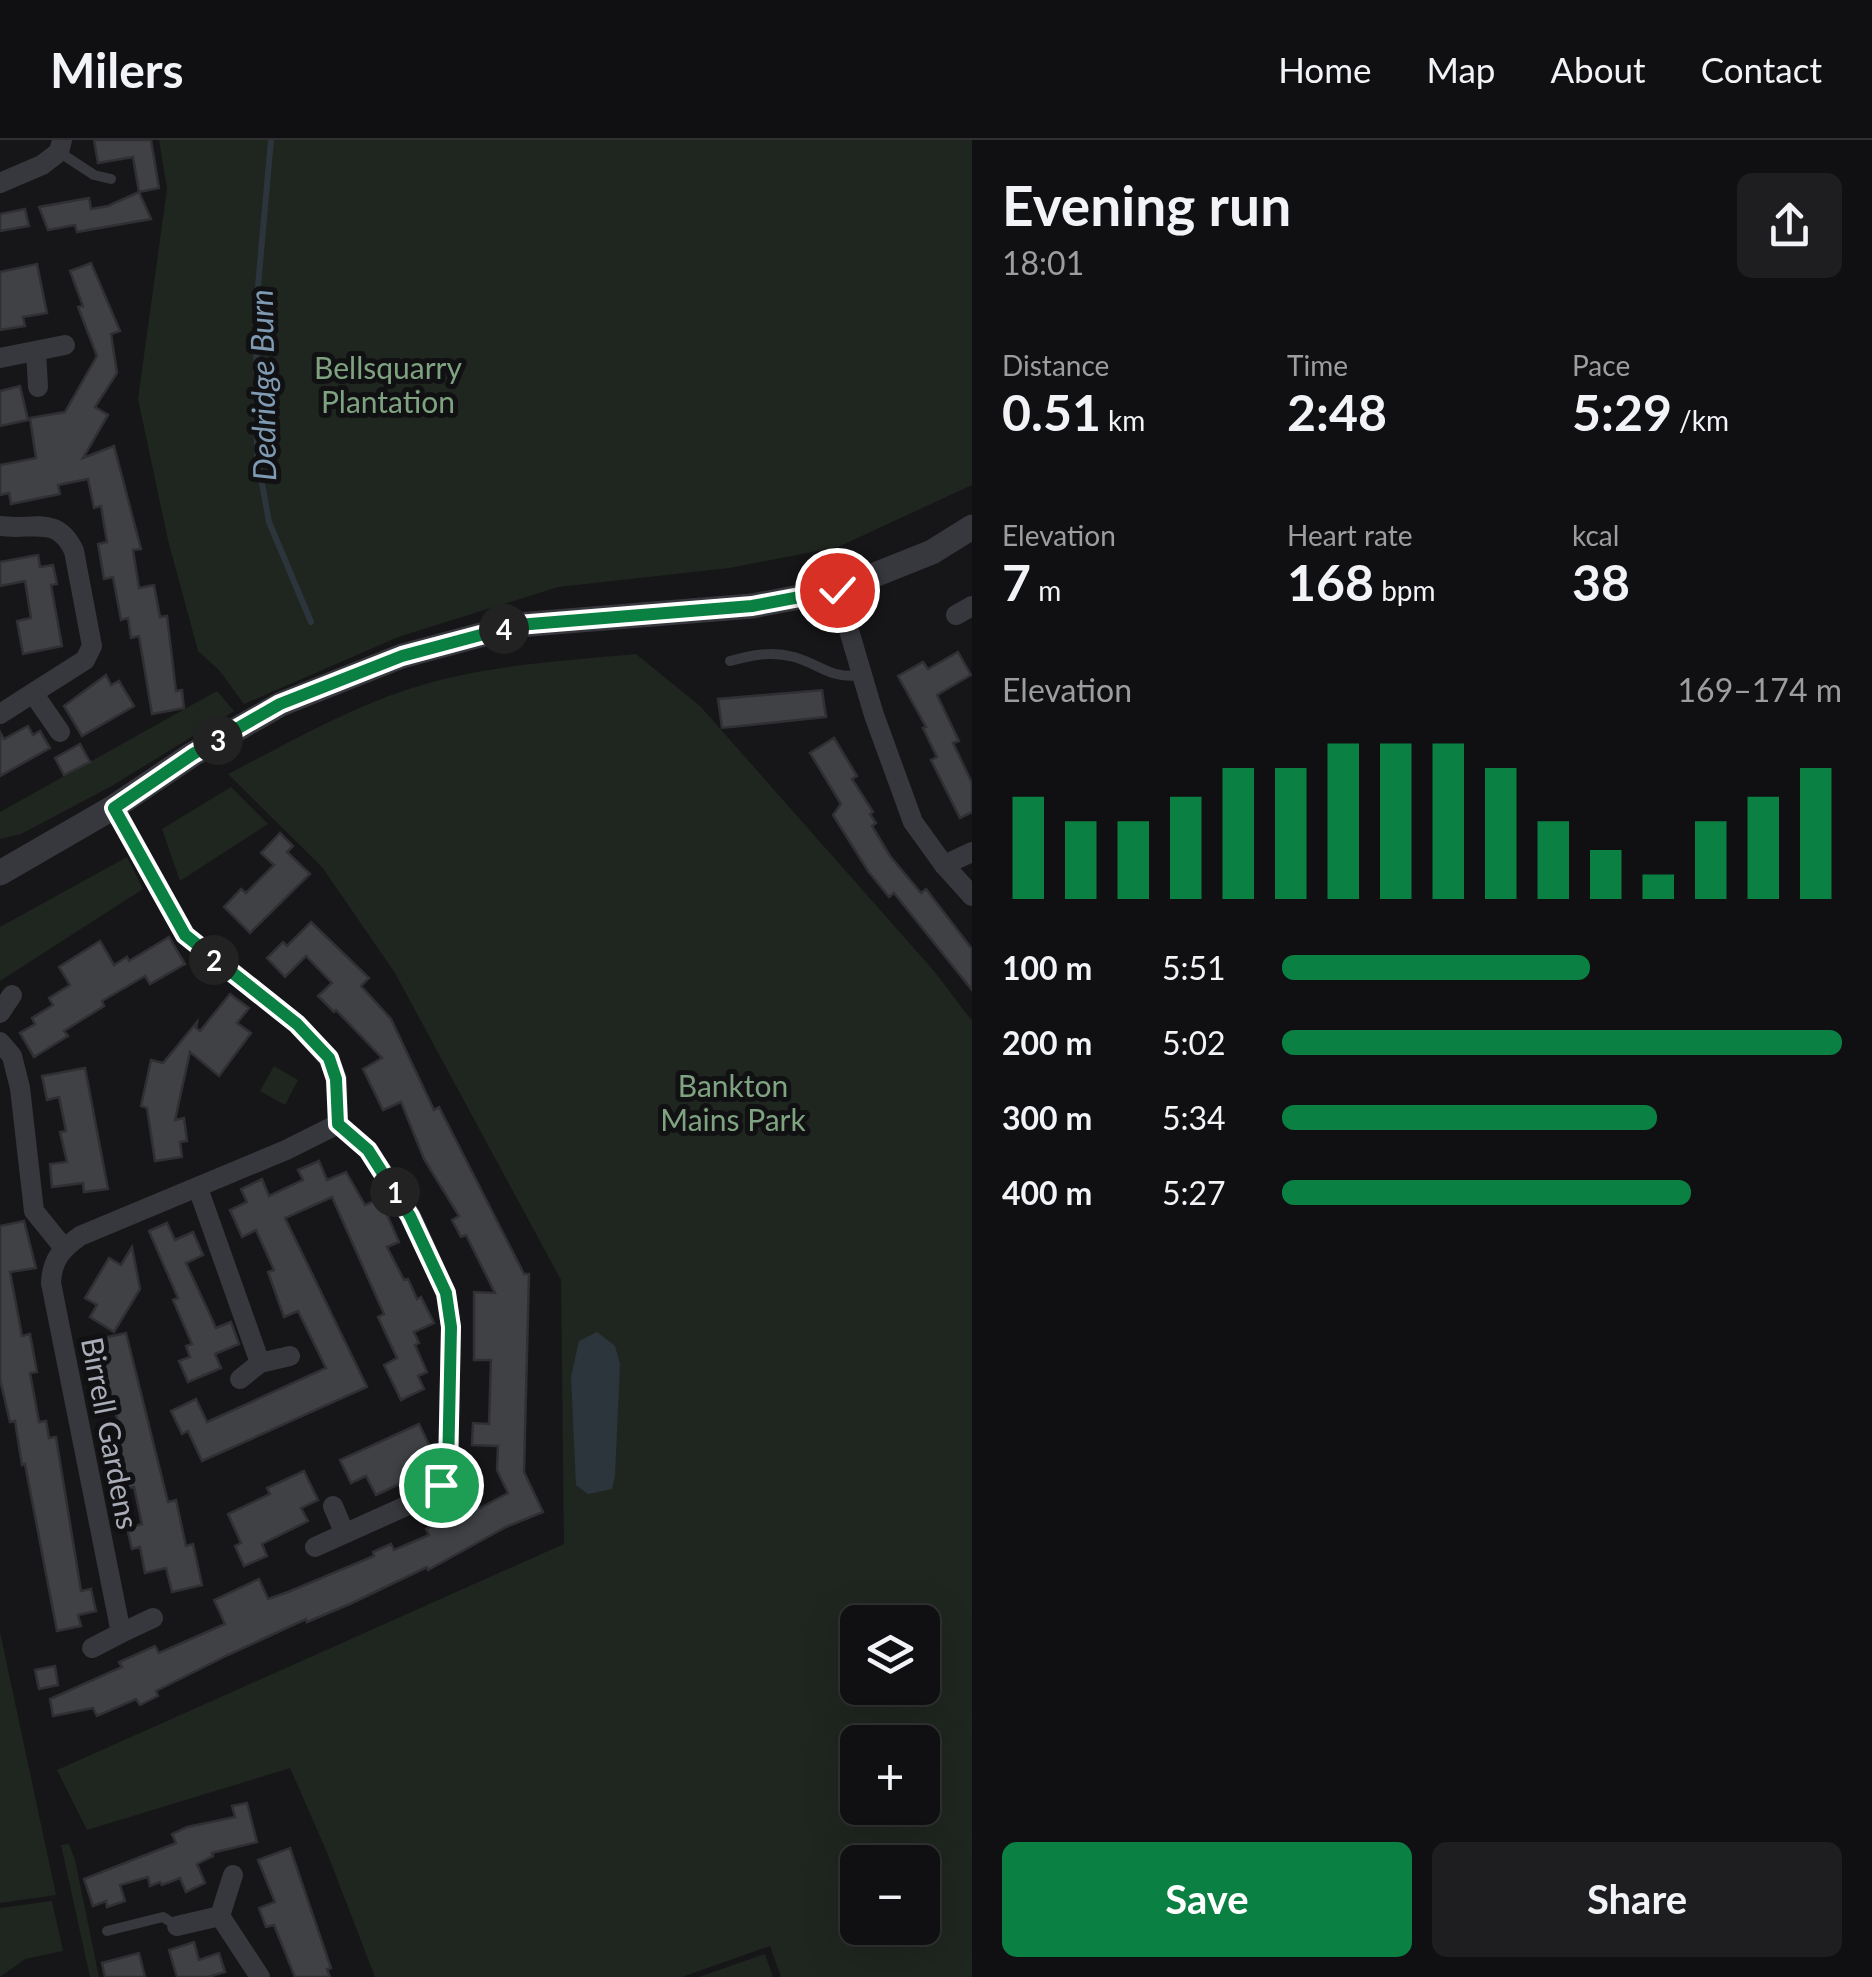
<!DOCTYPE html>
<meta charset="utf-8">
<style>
body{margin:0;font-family:Lato,sans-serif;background:#1e1e20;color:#f1f3f6;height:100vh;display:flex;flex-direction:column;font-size:38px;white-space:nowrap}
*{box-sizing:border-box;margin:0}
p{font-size:32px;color:#9c9d9f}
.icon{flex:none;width:55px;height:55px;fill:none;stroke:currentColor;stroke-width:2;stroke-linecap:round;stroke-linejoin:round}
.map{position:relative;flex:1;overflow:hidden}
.drawer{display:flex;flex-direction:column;background:#101012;width:900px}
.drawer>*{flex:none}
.fabs{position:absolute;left:840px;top:1465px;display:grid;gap:20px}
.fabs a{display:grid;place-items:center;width:100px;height:100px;border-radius:15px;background:#101012;box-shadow:0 10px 40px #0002,0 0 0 2px #303032;font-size:50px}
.pin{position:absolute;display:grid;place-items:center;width:85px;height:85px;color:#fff;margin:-42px;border:5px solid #fff;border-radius:50%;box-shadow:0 2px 10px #0007}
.km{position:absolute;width:50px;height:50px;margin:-25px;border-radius:50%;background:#222;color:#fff;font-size:28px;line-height:50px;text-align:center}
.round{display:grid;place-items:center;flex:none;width:105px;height:105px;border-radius:15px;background:#1e1e20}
.head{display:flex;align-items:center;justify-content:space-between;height:170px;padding:0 30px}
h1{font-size:55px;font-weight:700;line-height:75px}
.metrics{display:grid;grid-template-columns:repeat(3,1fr);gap:15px;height:170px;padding:10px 30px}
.metrics div{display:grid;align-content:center}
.metrics b{font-size:50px;font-weight:700}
.metrics small{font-size:28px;font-weight:400}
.metrics p{font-size:28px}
.chart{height:280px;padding:20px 30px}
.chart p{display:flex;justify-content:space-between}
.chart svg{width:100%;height:180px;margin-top:10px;stroke:#0b8043;stroke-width:6}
.primary-button{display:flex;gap:20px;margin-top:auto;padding:20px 30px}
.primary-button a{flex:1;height:115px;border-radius:15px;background:#0b8043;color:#fff;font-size:40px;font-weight:700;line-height:115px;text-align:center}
.primary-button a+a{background:#1e1e20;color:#f1f3f6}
ul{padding:0 30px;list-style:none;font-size:32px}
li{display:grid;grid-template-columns:160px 120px 1fr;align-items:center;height:75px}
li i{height:25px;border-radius:12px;background:#0b8043}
header{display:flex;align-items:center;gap:60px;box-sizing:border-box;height:140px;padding:0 50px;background:#101012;border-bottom:2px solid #303032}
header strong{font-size:48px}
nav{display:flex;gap:55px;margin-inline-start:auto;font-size:35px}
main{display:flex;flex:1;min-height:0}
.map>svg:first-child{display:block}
.green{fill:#1e261f;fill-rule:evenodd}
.water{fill:#2c353c}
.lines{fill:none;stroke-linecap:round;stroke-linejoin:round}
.stream{stroke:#2c353c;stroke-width:6}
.building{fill:#404145;stroke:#303034;stroke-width:2.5}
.service{stroke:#37383d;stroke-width:10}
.minor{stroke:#37383d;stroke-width:20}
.tertiary{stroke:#37383d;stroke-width:25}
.route-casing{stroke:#fff;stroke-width:20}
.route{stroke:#0b8043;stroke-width:12}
.labels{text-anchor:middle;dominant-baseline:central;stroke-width:10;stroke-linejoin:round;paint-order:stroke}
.park-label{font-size:30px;fill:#7fa381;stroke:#111113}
.street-label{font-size:30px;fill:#a8adb8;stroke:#111113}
.water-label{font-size:32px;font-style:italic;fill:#7f9bb3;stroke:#111113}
</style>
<header>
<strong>Milers</strong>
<nav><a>Home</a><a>Map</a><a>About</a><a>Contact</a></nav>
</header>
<main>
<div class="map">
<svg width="972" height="1837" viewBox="0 0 972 1837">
<rect width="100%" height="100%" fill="#161618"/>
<g class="green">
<polygon points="159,0 972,0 972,345 838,407 729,428 558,447 398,497 244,564 219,530 198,511 168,400 138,259 167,49"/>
<path d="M636,514L700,566L934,831L972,881V1837H781L770,1806L682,1837H375L326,1710L290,1628L87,1690L57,1630L564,1404L561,1140L395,833L322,727L228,634C288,603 345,570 409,549C481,525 561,521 636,514ZM858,1482H922V1548H858ZM858,1602H922V1668H858ZM858,1722H922V1788H858Z"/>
<polygon points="217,551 234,571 110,647 21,694 0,699 0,672"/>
<polygon points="231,647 268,684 180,741 162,689"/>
<polygon points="127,717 143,749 0,841 0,787"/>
<polygon points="274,926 298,940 285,965 260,951"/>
<polygon points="0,1492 56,1755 0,1763"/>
<polygon points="69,1704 75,1720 99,1837 90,1837 61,1705"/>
<polygon points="52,1761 63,1811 25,1819 0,1837 0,1768"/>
<polygon points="765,1814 773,1837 699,1837"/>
</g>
<polygon class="water" points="597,1192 615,1206 620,1224 615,1336 612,1349 588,1354 576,1345 571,1237 579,1201"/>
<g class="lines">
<polyline class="stream" points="271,0 256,169 257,316 269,382 311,482"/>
</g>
<g class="building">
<polygon points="94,0 151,0 159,48 139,52 133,17 98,23"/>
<polygon points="139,52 151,79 77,92 75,85 48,90 39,67 89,58 91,69 108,66"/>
<polygon points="25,69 29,86 0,91 0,74"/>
<polygon points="91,123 120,191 111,194 117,233 95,267 108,275 83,318 114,306 141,409 133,410 139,448 154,445 160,477 167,476 176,551 182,550 184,568 152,574 139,496 131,498 128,478 121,480 113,437 104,439 98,404 107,402 101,366 94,368 88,339 58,345 60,354 11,364 9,353 0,355 0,325 36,318 30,278 65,272 97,216 78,167 83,166 70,131"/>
<polygon points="37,124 47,173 23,177 25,186 0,190 0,132"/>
<polygon points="20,246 28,280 0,286 0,251"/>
<polygon points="38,415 40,427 53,425 57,444 51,445 62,506 23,514 17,481 31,478 25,441 0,446 0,422"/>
<polygon points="958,512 971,535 937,555 959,601 953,603 972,643 972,672 960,678 931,620 937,617 923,588 926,587 898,536 923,522 928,529"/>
<polygon points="106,535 111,545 119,541 134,566 82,596 64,566"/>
<polygon points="822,550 826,577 722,588 718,559"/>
<polygon points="28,586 33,595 40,591 50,608 0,636 0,592 4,599"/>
<polygon points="834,598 857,636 852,639 873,672 870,674 876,683 872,686 890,716 921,753 926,749 972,809 972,850 894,753 889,757 868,731 833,675 841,664 810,613"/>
<polygon points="80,604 90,622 64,635 55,618"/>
<polygon points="280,693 293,706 287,712 310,734 250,793 224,767 241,749 246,753 274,725 261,713"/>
<polygon points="311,782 369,838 361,846 391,879 434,970 439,967 524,1134 529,1134 524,1332 543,1372 506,1387 428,1430 427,1427 350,1464 307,1482 306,1479 228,1515 156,1551 158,1556 140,1565 136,1559 97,1576 93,1568 53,1576 50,1559 122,1527 119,1522 155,1506 159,1513 225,1484 214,1460 259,1439 268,1459 288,1452 374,1416 373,1412 391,1404 394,1410 429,1395 426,1389 450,1376 477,1363 480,1368 508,1353 497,1330 498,1306 472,1305 473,1283 489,1284 491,1220 474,1220 474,1152 495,1153 466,1095 461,1097 452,1080 459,1076 424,1019 401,962 383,970 363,929 382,918 336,870 334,872 318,856 332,843 306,816 285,837 267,818 283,802 287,806"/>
<polygon points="169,797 185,824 150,844 145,836 102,861 104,866 64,891 68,896 34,917 20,893 35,884 32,878 53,865 49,858 70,845 59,827 100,801 114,825 127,817 129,821"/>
<polygon points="230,854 249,868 237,883 251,893 219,936 190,912 175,980 184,978 187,1001 180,1002 182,1017 155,1021 147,968 141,966 151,920 163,923 197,882 196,888 200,891"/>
<polygon points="85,928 108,1049 84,1052 83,1043 52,1047 50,1024 67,1022 60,992 66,991 59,957 47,960 42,936"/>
<polygon points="319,1021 327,1040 346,1032 365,1065 380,1059 388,1077 399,1102 387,1107 404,1140 408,1139 417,1159 421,1157 434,1183 414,1192 419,1203 415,1205 427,1232 418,1236 424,1249 401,1260 384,1225 397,1218 378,1177 384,1174 332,1057 285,1078 367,1247 202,1321 188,1291 182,1294 171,1271 196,1259 207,1282 326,1228 298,1171 284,1177 268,1132 274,1130 256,1090 242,1097 230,1070 247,1062 241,1049 262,1039 269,1056 303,1040 298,1030"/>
<polygon points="24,1081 36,1128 10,1132 22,1196 30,1194 37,1232 30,1233 39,1282 46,1281 49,1298 56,1297 81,1451 91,1449 96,1471 78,1475 81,1486 57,1491 25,1324 22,1325 15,1281 10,1282 0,1239 0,1086"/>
<polygon points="167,1083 175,1100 193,1092 203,1115 186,1123 216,1188 231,1182 239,1204 215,1214 221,1228 188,1242 179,1221 190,1217 186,1206 192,1204 173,1160 178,1158 149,1091"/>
<polygon points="132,1107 140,1149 114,1192 90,1177 97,1165 85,1158 109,1118 121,1125"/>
<polygon points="126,1193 168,1362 176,1360 186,1406 193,1404 202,1445 172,1452 166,1428 145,1433 140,1407 132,1409 127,1388 142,1384 134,1347 124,1349 114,1301 122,1299 113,1262 107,1263 94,1200"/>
<polygon points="419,1284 430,1307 414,1315 423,1333 376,1355 366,1336 351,1343 340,1320"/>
<polygon points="304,1331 318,1360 301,1368 308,1381 262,1404 267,1416 244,1426 235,1406 241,1403 228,1374 270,1354 267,1348"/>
<polygon points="55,1526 58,1545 39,1549 35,1530"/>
<polygon points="247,1663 257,1702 212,1713 213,1716 197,1724 205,1743 186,1752 180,1738 162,1745 160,1742 150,1746 148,1737 120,1745 125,1761 107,1767 106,1761 93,1766 84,1739 176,1703 172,1694 187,1687 235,1677 232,1666"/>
<polygon points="290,1708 331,1828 327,1829 330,1837 295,1837 274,1785 266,1787 259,1768 275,1762 258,1720"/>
<polygon points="194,1802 199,1820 219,1813 225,1832 208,1837 177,1837 169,1810"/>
<polygon points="139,1813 145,1837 105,1837 102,1823"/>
</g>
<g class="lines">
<g class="service">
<polyline points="59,12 94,35 111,39"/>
<path d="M730,521C752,515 771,511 794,517C822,525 829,539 862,535"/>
<polyline points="107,1791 163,1777 177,1786"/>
</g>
<g class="minor">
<polyline points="0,43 42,25 59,12 62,0"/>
<polyline points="36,211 38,247"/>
<polyline points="0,218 65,205"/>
<path d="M0,386C32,391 57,374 74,411L92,506L85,520L33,553L60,592"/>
<polyline points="837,450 874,575 913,682 944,725 972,756"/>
<polyline points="956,475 972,466"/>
<polyline points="0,574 33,553"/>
<path d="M114,667L185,795L297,884L329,919L337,939L338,984L286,1010L80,1096C62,1109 52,1119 51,1143L121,1493L153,1478"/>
<polyline points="944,725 972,712"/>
<polyline points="0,873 12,855"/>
<polyline points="0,902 12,916 20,948 34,1071 64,1108"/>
<polyline points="198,1048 260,1223 290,1216"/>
<polyline points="240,1239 260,1223"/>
<polyline points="333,1366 344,1392"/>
<polyline points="315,1407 426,1357 441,1345 448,1330 451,1187 446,1153 411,1076 368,1010 338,984"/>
<polyline points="92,1508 121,1493"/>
<polyline points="233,1735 220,1776 260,1837"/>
<polyline points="177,1786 220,1776"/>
</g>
<polyline class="tertiary" points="0,733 114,667 193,614 281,564 402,516 518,485 752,466 837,450 932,412 972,387"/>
</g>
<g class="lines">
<g class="route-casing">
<polyline id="route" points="441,1345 448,1330 451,1187 446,1153 410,1076 368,1010 338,984 336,939 329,918 297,884 185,795 114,668 193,614 280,564 402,516 518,485 752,466 837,450"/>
</g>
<use href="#route" class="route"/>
</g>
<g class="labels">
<g class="park-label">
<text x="388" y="227">Bellsquarry<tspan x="388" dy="34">Plantation</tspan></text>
<text x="733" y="945">Bankton<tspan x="733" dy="34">Mains Park</tspan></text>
</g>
<g class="street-label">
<text transform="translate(111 1293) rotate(79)">Birrell Gardens</text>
</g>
<g class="water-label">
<text transform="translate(262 245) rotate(-91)">Dedridge Burn</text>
</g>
</g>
</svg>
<div class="fabs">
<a><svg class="icon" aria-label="layers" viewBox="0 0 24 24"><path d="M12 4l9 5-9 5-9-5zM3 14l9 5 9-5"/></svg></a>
<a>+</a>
<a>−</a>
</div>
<div class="pin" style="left:441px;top:1345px;background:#1e9e55"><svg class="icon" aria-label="arrive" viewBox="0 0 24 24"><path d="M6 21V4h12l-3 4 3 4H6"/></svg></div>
<div class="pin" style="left:837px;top:450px;background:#d93025"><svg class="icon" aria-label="check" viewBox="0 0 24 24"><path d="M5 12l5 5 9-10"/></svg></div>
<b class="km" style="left:395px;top:1052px">1</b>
<b class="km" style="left:214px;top:820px">2</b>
<b class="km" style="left:218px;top:600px">3</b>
<b class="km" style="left:504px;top:489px">4</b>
</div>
<section class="drawer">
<div class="head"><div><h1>Evening run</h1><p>18:01</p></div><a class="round"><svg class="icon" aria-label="share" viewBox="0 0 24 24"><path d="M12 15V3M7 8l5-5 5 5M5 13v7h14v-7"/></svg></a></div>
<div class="metrics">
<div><p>Distance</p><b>0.51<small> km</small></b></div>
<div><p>Time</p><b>2:48</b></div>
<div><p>Pace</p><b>5:29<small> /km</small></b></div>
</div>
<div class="metrics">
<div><p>Elevation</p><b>7<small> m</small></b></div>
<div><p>Heart rate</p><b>168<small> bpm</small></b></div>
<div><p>kcal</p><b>38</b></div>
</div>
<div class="chart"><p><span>Elevation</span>169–174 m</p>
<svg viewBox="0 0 160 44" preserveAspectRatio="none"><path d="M5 44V19M15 44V25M25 44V25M35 44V19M45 44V12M55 44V12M65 44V6M75 44V6M85 44V6M95 44V12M105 44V25M115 44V32M125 44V38M135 44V25M145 44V19M155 44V12"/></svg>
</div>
<ul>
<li><b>100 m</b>5:51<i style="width:55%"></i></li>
<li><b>200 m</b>5:02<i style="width:100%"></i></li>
<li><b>300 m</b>5:34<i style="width:67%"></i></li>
<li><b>400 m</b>5:27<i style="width:73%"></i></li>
</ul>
<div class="primary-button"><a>Save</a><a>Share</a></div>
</section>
</main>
